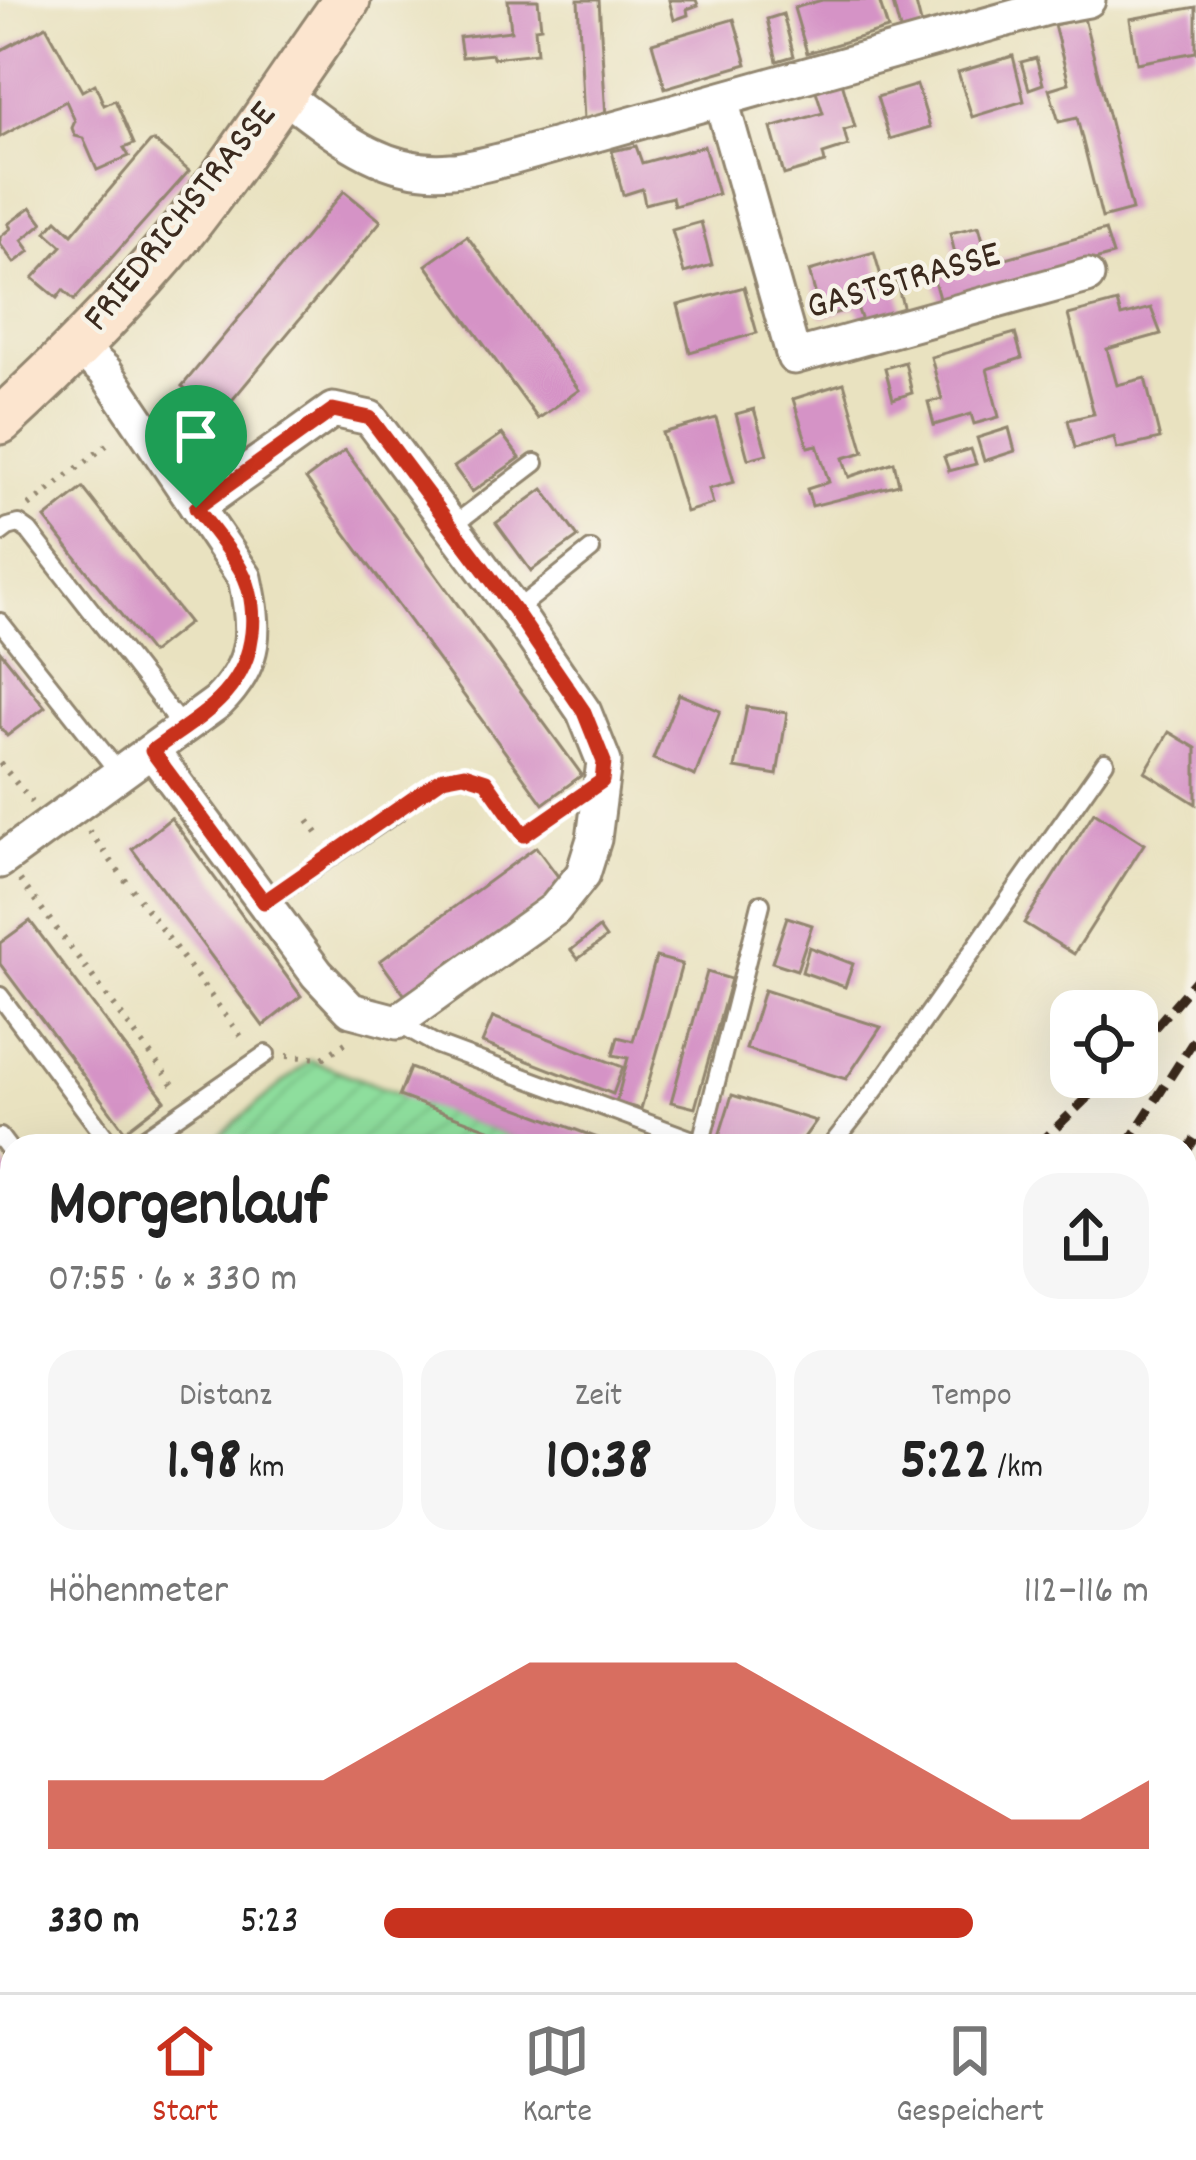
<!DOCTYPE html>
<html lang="de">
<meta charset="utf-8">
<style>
body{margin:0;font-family:Dekko,sans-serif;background:#f6f6f6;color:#222;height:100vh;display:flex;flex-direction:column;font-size:45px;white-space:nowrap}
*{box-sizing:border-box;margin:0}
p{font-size:39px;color:#767676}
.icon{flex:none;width:66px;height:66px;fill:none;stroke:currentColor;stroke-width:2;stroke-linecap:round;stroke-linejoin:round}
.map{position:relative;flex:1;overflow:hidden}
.side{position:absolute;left:0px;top:1134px;width:1197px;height:858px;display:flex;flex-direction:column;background:#fff;border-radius:36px 36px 0 0;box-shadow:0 12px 48px #0002}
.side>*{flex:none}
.tools{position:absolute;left:1050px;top:990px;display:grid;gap:24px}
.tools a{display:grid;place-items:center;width:108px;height:108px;border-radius:24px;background:#fff;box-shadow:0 12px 48px #0002;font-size:60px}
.pin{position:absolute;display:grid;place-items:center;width:102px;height:102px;color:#fff;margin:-123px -51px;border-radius:50% 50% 50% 0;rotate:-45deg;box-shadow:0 0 12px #0007}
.pin .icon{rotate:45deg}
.round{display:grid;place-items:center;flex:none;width:126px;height:126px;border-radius:36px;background:#f6f6f6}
.overview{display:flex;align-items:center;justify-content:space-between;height:204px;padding:0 48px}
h1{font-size:66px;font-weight:800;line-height:90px}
.stats{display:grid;grid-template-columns:repeat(3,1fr);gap:18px;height:204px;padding:12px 48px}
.stats div{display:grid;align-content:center;border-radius:30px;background:#f6f6f6;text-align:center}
.stats b{font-size:60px;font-weight:800}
.stats small{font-size:33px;font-weight:400}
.stats p{font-size:33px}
.chart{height:336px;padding:24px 48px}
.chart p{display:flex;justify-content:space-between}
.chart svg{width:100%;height:216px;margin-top:12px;fill:#c8321e;opacity:.7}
ul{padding:0 48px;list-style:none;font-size:39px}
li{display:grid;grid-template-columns:192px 144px 1fr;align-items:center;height:90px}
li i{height:30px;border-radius:15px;background:#c8321e}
.tabs{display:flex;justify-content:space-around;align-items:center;height:168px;border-top:3px solid #e0e0e0;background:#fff;font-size:33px;color:#767676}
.tabs a{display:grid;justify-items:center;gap:6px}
.tabs .active{color:#c8321e}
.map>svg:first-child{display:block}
.garden{fill:url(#garden-furrows);stroke:#64845e;stroke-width:3}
.building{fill:#d593c6}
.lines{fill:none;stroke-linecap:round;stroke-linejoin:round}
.lane-casing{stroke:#92866f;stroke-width:22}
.street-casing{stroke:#92866f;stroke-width:39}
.secondary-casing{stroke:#92866f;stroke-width:51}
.path{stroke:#92866f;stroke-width:6;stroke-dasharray:3 9;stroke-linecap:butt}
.lane{stroke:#fff;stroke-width:16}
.street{stroke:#fff;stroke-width:33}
.secondary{stroke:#fce5cf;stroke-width:45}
.rail{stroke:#3b2a1e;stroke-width:9;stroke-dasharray:18 9;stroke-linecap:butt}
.route-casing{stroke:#fff;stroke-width:24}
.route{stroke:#c8321e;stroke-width:15}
.labels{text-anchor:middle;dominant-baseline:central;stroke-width:9;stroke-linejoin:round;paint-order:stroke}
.street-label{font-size:39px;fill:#3b2a1e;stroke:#f7f3e8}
</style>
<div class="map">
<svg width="1196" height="1992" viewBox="0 0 1196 1992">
<defs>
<pattern id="garden-furrows" width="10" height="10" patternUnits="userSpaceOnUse" patternTransform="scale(3)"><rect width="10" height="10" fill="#8ede9d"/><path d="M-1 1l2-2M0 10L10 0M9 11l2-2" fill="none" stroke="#7bbf87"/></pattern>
</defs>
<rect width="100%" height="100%" fill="#f7f3e8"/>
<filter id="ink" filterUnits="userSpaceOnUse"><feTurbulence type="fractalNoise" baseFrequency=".00833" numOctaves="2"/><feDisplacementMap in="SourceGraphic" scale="24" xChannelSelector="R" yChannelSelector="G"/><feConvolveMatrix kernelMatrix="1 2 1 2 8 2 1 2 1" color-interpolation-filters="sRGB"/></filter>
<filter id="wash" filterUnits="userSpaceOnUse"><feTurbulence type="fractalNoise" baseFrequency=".004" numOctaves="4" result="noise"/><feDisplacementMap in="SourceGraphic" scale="48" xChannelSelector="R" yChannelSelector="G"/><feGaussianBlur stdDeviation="2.7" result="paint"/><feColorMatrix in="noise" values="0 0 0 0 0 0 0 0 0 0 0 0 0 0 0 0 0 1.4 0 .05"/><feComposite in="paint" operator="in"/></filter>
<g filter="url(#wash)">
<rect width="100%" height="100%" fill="#e9e2c0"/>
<g class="garden">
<polygon points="310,1060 535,1146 207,1146"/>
<polygon points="12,1311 12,1445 0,1437 0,1321"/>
</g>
<g id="blocks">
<g class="building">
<polygon points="508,0 538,0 541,27 535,28 537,53 493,58 492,54 462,57 459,37 511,31"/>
<polygon points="578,0 599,0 606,118 584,120"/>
<polygon points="669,0 696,0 698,5 687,9 688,15 674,20"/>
<polygon points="822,0 879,0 888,29 807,53 794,8"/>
<polygon points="892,0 915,0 923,31 902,37"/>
<polygon points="1196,7 1196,52 1137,63 1130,19"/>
<polygon points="783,14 794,56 777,61 767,19"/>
<polygon points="1084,18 1132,210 1102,218 1077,118 1059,122 1049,89 1069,83 1054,25"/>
<polygon points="734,19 747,64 665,88 652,43"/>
<polygon points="46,26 82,91 95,84 104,105 115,100 134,144 124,148 129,156 97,170 83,138 75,136 72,128 75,121 66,101 0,137 0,51"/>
<polygon points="1013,56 1024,101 972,117 958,72"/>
<polygon points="1036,58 1043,84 1029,89 1021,62"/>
<polygon points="842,82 855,127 844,130 848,146 823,154 825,163 784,175 771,128 823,113 816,91"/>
<polygon points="917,85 930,127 890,139 877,97"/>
<polygon points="154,141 189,171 74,300 63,290 57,298 33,278 62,246 46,232 57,220 72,234 150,142"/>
<polygon points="636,146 642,163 704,146 718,194 674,206 672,197 645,204 642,189 623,195 612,151"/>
<polygon points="344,191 381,221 219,416 182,386"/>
<polygon points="31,207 43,223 22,240 30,251 14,263 0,244 0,237 11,228 8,224"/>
<polygon points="701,222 712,265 684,273 672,230"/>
<polygon points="979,226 989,263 1105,230 1113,255 940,302 933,277 959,270 950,233"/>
<polygon points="467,236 579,390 538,419 426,265"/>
<polygon points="874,252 881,276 894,272 904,310 862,321 857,307 822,317 809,271"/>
<polygon points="744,287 757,333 690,352 678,305"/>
<polygon points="1117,302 1121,316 1151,308 1161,334 1107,349 1117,385 1145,378 1160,439 1117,449 1114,437 1075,448 1068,420 1094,414 1068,315"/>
<polygon points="1015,333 1022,358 987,369 999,417 974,424 971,414 934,425 928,402 942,399 931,357"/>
<polygon points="905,362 912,393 893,399 885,368"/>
<polygon points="844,383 864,452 843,458 849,477 894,462 899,484 812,506 807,489 829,482 817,445 808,447 793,399"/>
<polygon points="754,409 767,454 748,459 736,414"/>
<polygon points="716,418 734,482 709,489 713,504 686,512 662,433"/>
<polygon points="1009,428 1015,451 984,461 977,438"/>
<polygon points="502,434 520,458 472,492 454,467"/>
<polygon points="971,449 976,464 949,471 944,457"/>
<polygon points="345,450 582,775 543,804 306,479"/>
<polygon points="83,488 189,623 151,653 45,518"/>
<polygon points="543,489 578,537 531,571 496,523"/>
<polygon points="0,651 45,707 7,736 0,727"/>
<polygon points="679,694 720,711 695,776 653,759"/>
<polygon points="747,707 787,713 777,775 735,768"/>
<polygon points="1169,732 1196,748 1196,804 1145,772"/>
<polygon points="1094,812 1144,844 1074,954 1024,923"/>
<polygon points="171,818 301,996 263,1026 132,849"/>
<polygon points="536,847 566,887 409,1001 380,961"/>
<polygon points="787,917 812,925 797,970 772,962"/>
<polygon points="30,921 165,1100 125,1131 0,964 0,943"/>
<polygon points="599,928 606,938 578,959 571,950"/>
<polygon points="809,947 853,964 845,987 802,972"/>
<polygon points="656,957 682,964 641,1109 616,1103 628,1058 613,1055 618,1037 633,1041"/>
<polygon points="707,972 731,979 695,1108 671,1102"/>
<polygon points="764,990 881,1027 846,1079 746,1049"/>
<polygon points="493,1017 623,1067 613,1094 482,1043"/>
<polygon points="410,1068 619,1146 535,1146 399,1096"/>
<polygon points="732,1095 816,1121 798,1146 716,1146"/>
<polygon points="0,1159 12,1175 12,1266 0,1249"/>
<polygon points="0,1599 12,1606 12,1656 0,1649"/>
<polygon points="0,1703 12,1710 12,1724 0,1741"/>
<polygon points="0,1823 12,1831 12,1866 0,1884"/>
</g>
</g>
</g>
<g filter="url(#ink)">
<use href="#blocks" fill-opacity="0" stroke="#92866f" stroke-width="3"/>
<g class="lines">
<g class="lane-casing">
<g id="lane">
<polyline points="452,526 535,463"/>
<polyline points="0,533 8,527 19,524 29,531 183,728"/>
<polyline points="515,611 591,550"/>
<polyline points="0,622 120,774"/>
<polyline points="264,902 397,812"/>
<polyline points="0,996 112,1146"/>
<polyline points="397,1022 437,1045 701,1143"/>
<polyline points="0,1137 12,1153"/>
<polyline points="133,1146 266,1054"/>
<polyline points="700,1146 761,904"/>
<polyline points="831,1146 878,1086 1105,762"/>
<polyline points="269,1992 278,1980"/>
<polyline points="450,1992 458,1980"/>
</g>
</g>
<g class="street-casing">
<g id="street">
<path d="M282,94C333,132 383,177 451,170C470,169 489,163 507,159L1050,7L1088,0"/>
<polyline points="721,100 794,357 1087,276"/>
<polyline points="152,751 317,974 351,1010 397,1022 555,909 583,874 594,839 604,762 584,712 515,611 370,418 333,410 197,507"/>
<path d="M0,861L218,702C258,662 256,629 245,578L105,371L78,347"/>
<polyline points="0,1966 12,1949"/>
</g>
</g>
<g class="secondary-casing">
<g id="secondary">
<path d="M0,421C63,363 125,301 180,234C240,159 291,78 347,0"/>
<polyline points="0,1475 12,1483"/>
<polyline points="179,1992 187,1980"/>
</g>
</g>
<g class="path">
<polyline points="29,506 113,440"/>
<polyline points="0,763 32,802"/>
<path d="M414,800C480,751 486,780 524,835L565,806"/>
<polyline points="308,821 320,837"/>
<polyline points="89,831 245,1042"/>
<polyline points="20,880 178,1091"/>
<polyline points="287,1056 323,1058 347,1042"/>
<polyline points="352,1987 357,1980"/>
</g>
<use href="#lane" class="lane"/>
<use href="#street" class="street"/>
<use href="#secondary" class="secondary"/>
<g class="rail">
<polyline points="1137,1048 1196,980"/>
<polyline points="1037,1146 1109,1077"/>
<polyline points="1126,1146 1196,1037"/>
<polyline points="1185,1154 1196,1137"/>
<polyline points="1185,1517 1196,1496"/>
<polyline points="1185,1564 1196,1543"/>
<polyline points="1185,1872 1196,1854"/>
<polyline points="41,1992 49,1980"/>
<polyline points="94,1992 103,1980"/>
<polyline points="589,1992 597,1980"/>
<polyline points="653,1992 661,1980"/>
<polyline points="893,1992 901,1980"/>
<polyline points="937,1992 945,1980"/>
<polyline points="1108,1992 1116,1980"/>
</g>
</g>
</g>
<g class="lines" filter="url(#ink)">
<g class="route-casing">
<path id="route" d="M333,410L370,418L515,611L584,712L604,762L602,781L524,835L486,781L464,774L443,778L264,902L152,751C198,717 245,695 252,633C254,616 252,594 245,578C236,557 210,527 196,508Z"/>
</g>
<use href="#route" class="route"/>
</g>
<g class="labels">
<g class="street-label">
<text transform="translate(182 218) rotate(-51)">FRIEDRICHSTRASSE</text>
<text transform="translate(904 283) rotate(-16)">GASTSTRASSE</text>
</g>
</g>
</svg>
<div class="tools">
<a><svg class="icon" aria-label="locate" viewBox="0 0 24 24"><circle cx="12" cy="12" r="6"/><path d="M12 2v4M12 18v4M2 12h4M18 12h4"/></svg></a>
</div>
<div class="pin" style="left:196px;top:508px;background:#1e9e55"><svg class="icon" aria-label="arrive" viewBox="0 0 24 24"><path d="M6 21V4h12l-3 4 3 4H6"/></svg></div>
<section class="side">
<div class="overview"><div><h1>Morgenlauf</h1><p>07:55 · 6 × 330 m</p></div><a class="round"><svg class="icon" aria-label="share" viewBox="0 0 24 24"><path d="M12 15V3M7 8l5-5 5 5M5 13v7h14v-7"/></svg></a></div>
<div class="stats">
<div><p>Distanz</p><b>1.98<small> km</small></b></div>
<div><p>Zeit</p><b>10:38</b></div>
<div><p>Tempo</p><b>5:22<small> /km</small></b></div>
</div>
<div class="chart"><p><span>Höhenmeter</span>112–116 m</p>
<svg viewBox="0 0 160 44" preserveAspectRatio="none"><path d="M0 44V30L10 30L20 30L30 30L40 30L50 22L60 14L70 6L80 6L90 6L100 6L110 14L120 22L130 30L140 38L150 38L160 30V44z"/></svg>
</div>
<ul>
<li><b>330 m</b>5:23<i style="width:77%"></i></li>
</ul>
</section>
</div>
<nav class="tabs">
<a class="active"><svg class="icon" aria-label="home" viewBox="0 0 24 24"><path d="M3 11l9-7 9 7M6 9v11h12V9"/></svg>Start</a>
<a><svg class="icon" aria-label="map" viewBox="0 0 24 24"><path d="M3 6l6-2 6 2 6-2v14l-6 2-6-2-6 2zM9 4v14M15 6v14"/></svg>Karte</a>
<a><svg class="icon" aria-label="saved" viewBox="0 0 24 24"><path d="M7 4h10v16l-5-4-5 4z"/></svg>Gespeichert</a>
</nav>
